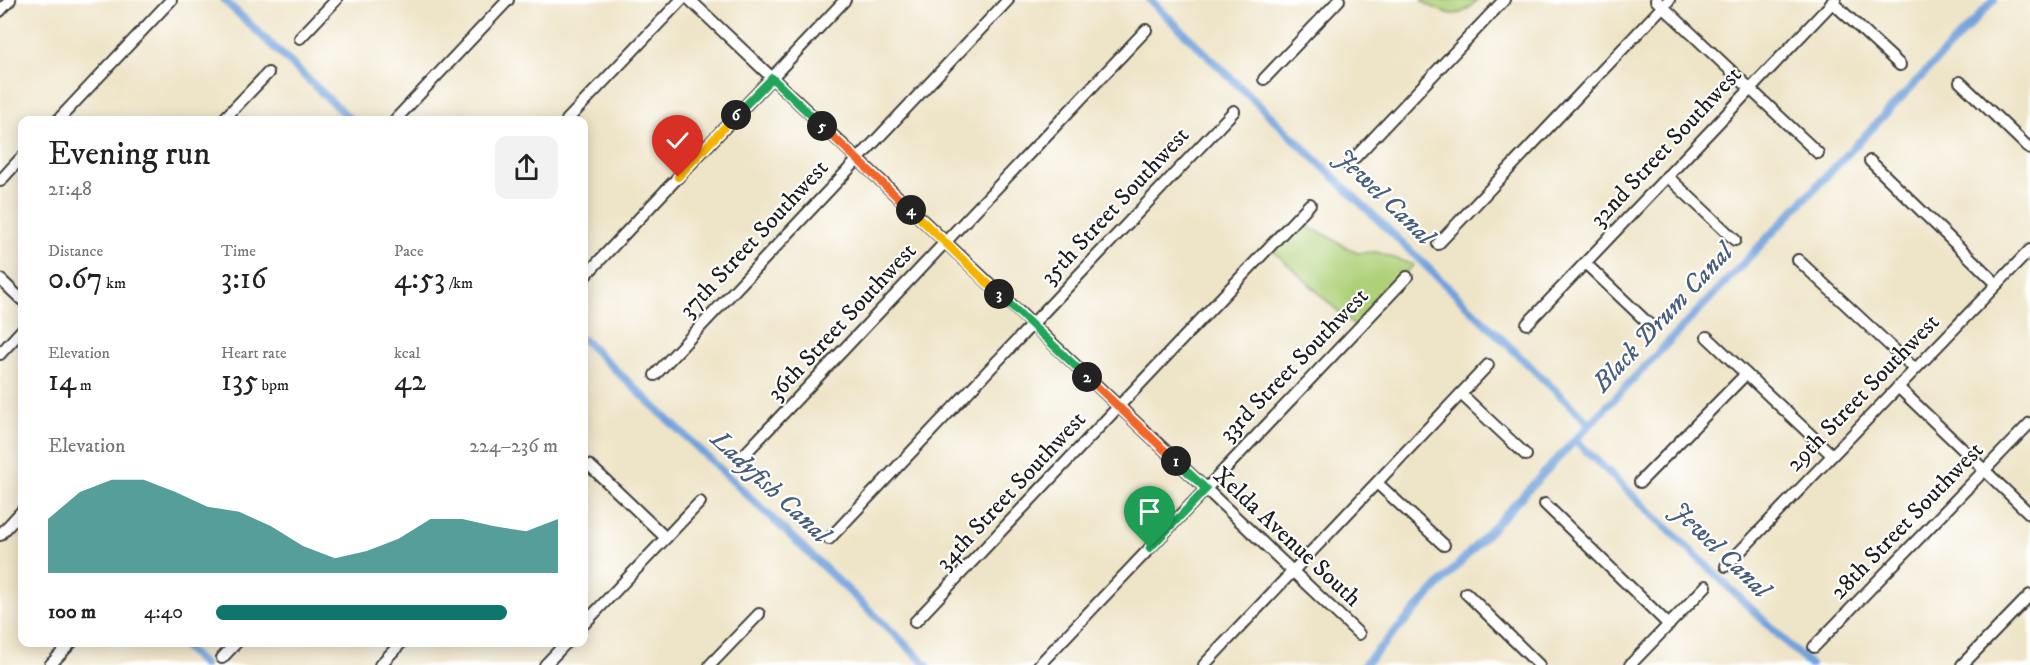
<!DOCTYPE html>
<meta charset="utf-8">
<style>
body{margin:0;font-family:"IM FELL DW Pica",serif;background:#f2f2f2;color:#222;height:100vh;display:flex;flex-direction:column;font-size:22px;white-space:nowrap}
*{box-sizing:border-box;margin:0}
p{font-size:20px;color:#767676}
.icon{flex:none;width:33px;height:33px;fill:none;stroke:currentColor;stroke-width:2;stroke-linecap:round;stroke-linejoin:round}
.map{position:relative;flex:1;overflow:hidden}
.details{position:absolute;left:18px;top:116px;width:570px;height:531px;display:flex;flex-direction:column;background:#fff;border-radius:12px;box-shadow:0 3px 15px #0003}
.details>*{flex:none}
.pin{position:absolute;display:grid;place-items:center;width:51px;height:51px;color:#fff;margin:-62px -26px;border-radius:50% 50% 50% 0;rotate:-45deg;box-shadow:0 0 6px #0007}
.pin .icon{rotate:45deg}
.km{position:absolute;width:30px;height:30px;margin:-15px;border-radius:50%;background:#222;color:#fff;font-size:16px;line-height:30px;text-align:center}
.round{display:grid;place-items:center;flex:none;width:63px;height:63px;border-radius:12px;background:#f2f2f2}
.head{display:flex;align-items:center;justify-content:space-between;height:102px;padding:0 30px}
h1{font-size:33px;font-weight:600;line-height:45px}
.metrics{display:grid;grid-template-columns:repeat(3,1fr);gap:9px;height:102px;padding:6px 30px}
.metrics div{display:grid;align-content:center}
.metrics b{font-size:30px;font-weight:600}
.metrics small{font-size:16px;font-weight:400}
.metrics p{font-size:16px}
.chart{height:168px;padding:12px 30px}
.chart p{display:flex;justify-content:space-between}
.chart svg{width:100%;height:108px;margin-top:6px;fill:#0f766e;opacity:.7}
ul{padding:0 30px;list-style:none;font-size:20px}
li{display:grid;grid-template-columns:96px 72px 1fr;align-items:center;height:45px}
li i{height:15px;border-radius:8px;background:#0f766e}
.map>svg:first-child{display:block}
.green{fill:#aed078;stroke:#65764a;stroke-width:1.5}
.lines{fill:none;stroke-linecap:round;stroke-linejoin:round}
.canal{stroke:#72a2dc;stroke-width:8}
.minor-casing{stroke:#3c3a36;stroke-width:14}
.minor{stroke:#fff;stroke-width:10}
.split-1-casing{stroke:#fff;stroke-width:12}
.split-2-casing{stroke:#fff;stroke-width:12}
.split-3-casing{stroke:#fff;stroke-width:12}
.split-4-casing{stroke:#fff;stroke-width:12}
.split-5-casing{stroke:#fff;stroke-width:12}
.split-6-casing{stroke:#fff;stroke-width:12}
.split-7-casing{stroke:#fff;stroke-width:12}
.split-1{stroke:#22a559;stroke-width:8}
.split-2{stroke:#f0652b;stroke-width:8}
.split-3{stroke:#22a559;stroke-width:8}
.split-4{stroke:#f5b400;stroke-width:8}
.split-5{stroke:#f0652b;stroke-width:8}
.split-6{stroke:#22a559;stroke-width:8}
.split-7{stroke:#f5b400;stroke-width:8}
.labels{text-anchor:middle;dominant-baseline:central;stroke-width:4.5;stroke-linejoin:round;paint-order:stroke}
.street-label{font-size:24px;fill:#1c1c1c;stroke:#fff}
.water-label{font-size:26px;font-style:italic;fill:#475f7c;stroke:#fff}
</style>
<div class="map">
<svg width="2030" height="665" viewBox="0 0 2030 665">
<rect width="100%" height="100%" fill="#fff"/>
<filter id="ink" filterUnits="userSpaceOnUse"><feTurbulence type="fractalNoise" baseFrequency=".0167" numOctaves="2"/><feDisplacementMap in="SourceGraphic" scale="12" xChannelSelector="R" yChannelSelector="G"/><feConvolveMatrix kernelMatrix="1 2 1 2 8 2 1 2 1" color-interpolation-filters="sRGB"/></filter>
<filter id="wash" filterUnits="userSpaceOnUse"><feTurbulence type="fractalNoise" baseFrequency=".008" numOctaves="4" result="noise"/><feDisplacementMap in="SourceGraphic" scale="24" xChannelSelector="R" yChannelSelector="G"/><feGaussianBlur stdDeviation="1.35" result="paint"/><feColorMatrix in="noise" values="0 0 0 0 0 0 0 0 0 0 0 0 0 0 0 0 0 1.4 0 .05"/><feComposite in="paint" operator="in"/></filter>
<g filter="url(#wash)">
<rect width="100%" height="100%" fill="#eee4c7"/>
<g class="green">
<path d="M1422,0H1477C1458,24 1445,12 1422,2Z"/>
<polygon points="1300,224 1326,235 1357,253 1377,252 1414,265 1395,282 1381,304 1354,326 1268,246 1277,235"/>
</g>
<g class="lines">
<g class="canal">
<polyline points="224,0 351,120"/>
<polyline points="1150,0 1590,424"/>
<polyline points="584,340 927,665"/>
<polyline points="1575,440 1810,665"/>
<polyline points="180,642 204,665"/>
<polyline points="1364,665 1575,440 1994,0"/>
</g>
</g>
</g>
<g filter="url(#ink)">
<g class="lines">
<g class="minor-casing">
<g id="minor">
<polyline points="690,0 1359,634"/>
<polyline points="1656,0 1818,153"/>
<polyline points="1832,2 1900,65"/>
<polyline points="0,11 10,0"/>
<polyline points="300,38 336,0"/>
<polyline points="1264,79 1339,0"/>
<polyline points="1960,82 2030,149"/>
<polyline points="58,120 171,0"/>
<polyline points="223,120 268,73"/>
<polyline points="395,120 508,0"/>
<polyline points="567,120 681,0"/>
<polyline points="1870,161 1997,284"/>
<polyline points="1348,165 1504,0"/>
<polyline points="1667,176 1735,240"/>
<polyline points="0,181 22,157"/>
<polyline points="1438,244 1669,0"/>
<polyline points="1798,260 1915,369"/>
<polyline points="1585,263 1650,325"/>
<polyline points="584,277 845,0"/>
<polyline points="0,279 22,300"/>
<polyline points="1527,324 1835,0"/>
<polyline points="1707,337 1832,455"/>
<polyline points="0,354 22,330"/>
<polyline points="655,375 1008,0"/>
<polyline points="1898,387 2030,514"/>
<polyline points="1461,394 1526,455"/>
<polyline points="741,458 1146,30"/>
<polyline points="584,464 590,466 604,479 666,538"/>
<polyline points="1640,482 1746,374"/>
<polyline points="1377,483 1444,545"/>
<polyline points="1545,504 1669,625"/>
<polyline points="0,535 22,511"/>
<polyline points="829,539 1234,111"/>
<polyline points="1726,566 2030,250"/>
<polyline points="1466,593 1539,665"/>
<polyline points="915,622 1310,204"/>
<polyline points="584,624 700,502"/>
<polyline points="1814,647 2030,423"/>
<polyline points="222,658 237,642"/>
<polyline points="50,665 72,642"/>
<polyline points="380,665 402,642"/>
<polyline points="545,665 567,642"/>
<polyline points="710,665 759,614"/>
<polyline points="1039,665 1407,277"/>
<polyline points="1204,665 1488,365"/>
<polyline points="1630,665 1706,586"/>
<polyline points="1962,665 2030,595"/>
</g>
</g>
<use href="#minor" class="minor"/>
</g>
</g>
<g class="lines" filter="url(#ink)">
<g class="split-1-casing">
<polyline id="split-1" points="1150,548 1206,489 1176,461"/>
</g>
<g class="split-2-casing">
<polyline id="split-2" points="1087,377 1176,461"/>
</g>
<g class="split-3-casing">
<polyline id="split-3" points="999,294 1087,377"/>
</g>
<g class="split-4-casing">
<polyline id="split-4" points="911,210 999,294"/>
</g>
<g class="split-5-casing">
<polyline id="split-5" points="822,126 911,210"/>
</g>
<g class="split-6-casing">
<polyline id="split-6" points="736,115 772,78 822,126"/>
</g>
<g class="split-7-casing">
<polyline id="split-7" points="678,177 736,115"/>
</g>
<use href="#split-1" class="split-1"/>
<use href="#split-2" class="split-2"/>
<use href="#split-3" class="split-3"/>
<use href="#split-4" class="split-4"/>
<use href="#split-5" class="split-5"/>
<use href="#split-6" class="split-6"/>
<use href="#split-7" class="split-7"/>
</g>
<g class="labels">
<g class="street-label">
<text transform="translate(1666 147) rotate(-47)">32nd Street Southwest</text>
<text transform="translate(1115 206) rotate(-47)">35th Street Southwest</text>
<text transform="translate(754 239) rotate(-47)">37th Street Southwest</text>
<text transform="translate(842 322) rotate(-47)">36th Street Southwest</text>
<text transform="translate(1294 365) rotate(-46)">33rd Street Southwest</text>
<text transform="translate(1863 393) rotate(-46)">29th Street Southwest</text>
<text transform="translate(1011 491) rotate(-47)">34th Street Southwest</text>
<text transform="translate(1907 521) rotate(-46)">28th Street Southwest</text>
<text transform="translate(1287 537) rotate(43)">Xelda Avenue South</text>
</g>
<g class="water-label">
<text transform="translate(1384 197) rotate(44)">Jewel Canal</text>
<text transform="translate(1663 318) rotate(-47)">Black Drum Canal</text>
<text transform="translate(770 487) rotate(43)">Ladyfish Canal</text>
<text transform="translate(1720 550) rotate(44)">Jewel Canal</text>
</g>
</g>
</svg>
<div class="pin" style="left:1150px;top:548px;background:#1e9e55"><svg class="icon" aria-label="arrive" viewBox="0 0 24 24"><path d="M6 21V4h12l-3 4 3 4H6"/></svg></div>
<div class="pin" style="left:678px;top:177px;background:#d93025"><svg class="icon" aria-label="check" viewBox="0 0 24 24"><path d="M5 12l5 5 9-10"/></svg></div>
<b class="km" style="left:1176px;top:461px">1</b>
<b class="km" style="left:1087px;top:377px">2</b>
<b class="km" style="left:999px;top:294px">3</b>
<b class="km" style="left:911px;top:210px">4</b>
<b class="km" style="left:822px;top:126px">5</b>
<b class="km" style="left:736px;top:115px">6</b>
<section class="details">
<div class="head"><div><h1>Evening run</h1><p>21:48</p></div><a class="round"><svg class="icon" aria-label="share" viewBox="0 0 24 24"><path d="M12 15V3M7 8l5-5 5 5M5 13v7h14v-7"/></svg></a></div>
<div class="metrics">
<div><p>Distance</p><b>0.67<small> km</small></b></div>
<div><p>Time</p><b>3:16</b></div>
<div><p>Pace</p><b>4:53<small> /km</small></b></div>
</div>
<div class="metrics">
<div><p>Elevation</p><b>14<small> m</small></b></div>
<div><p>Heart rate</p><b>135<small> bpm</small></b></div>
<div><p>kcal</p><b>42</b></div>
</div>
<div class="chart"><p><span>Elevation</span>224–236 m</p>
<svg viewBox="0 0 160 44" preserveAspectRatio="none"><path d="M0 44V22L10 11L20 6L30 6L40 11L50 17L60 19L70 25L80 33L90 38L100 35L110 30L120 22L130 22L140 25L150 27L160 22V44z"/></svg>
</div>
<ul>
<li><b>100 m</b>4:40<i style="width:85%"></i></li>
</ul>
</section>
</div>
